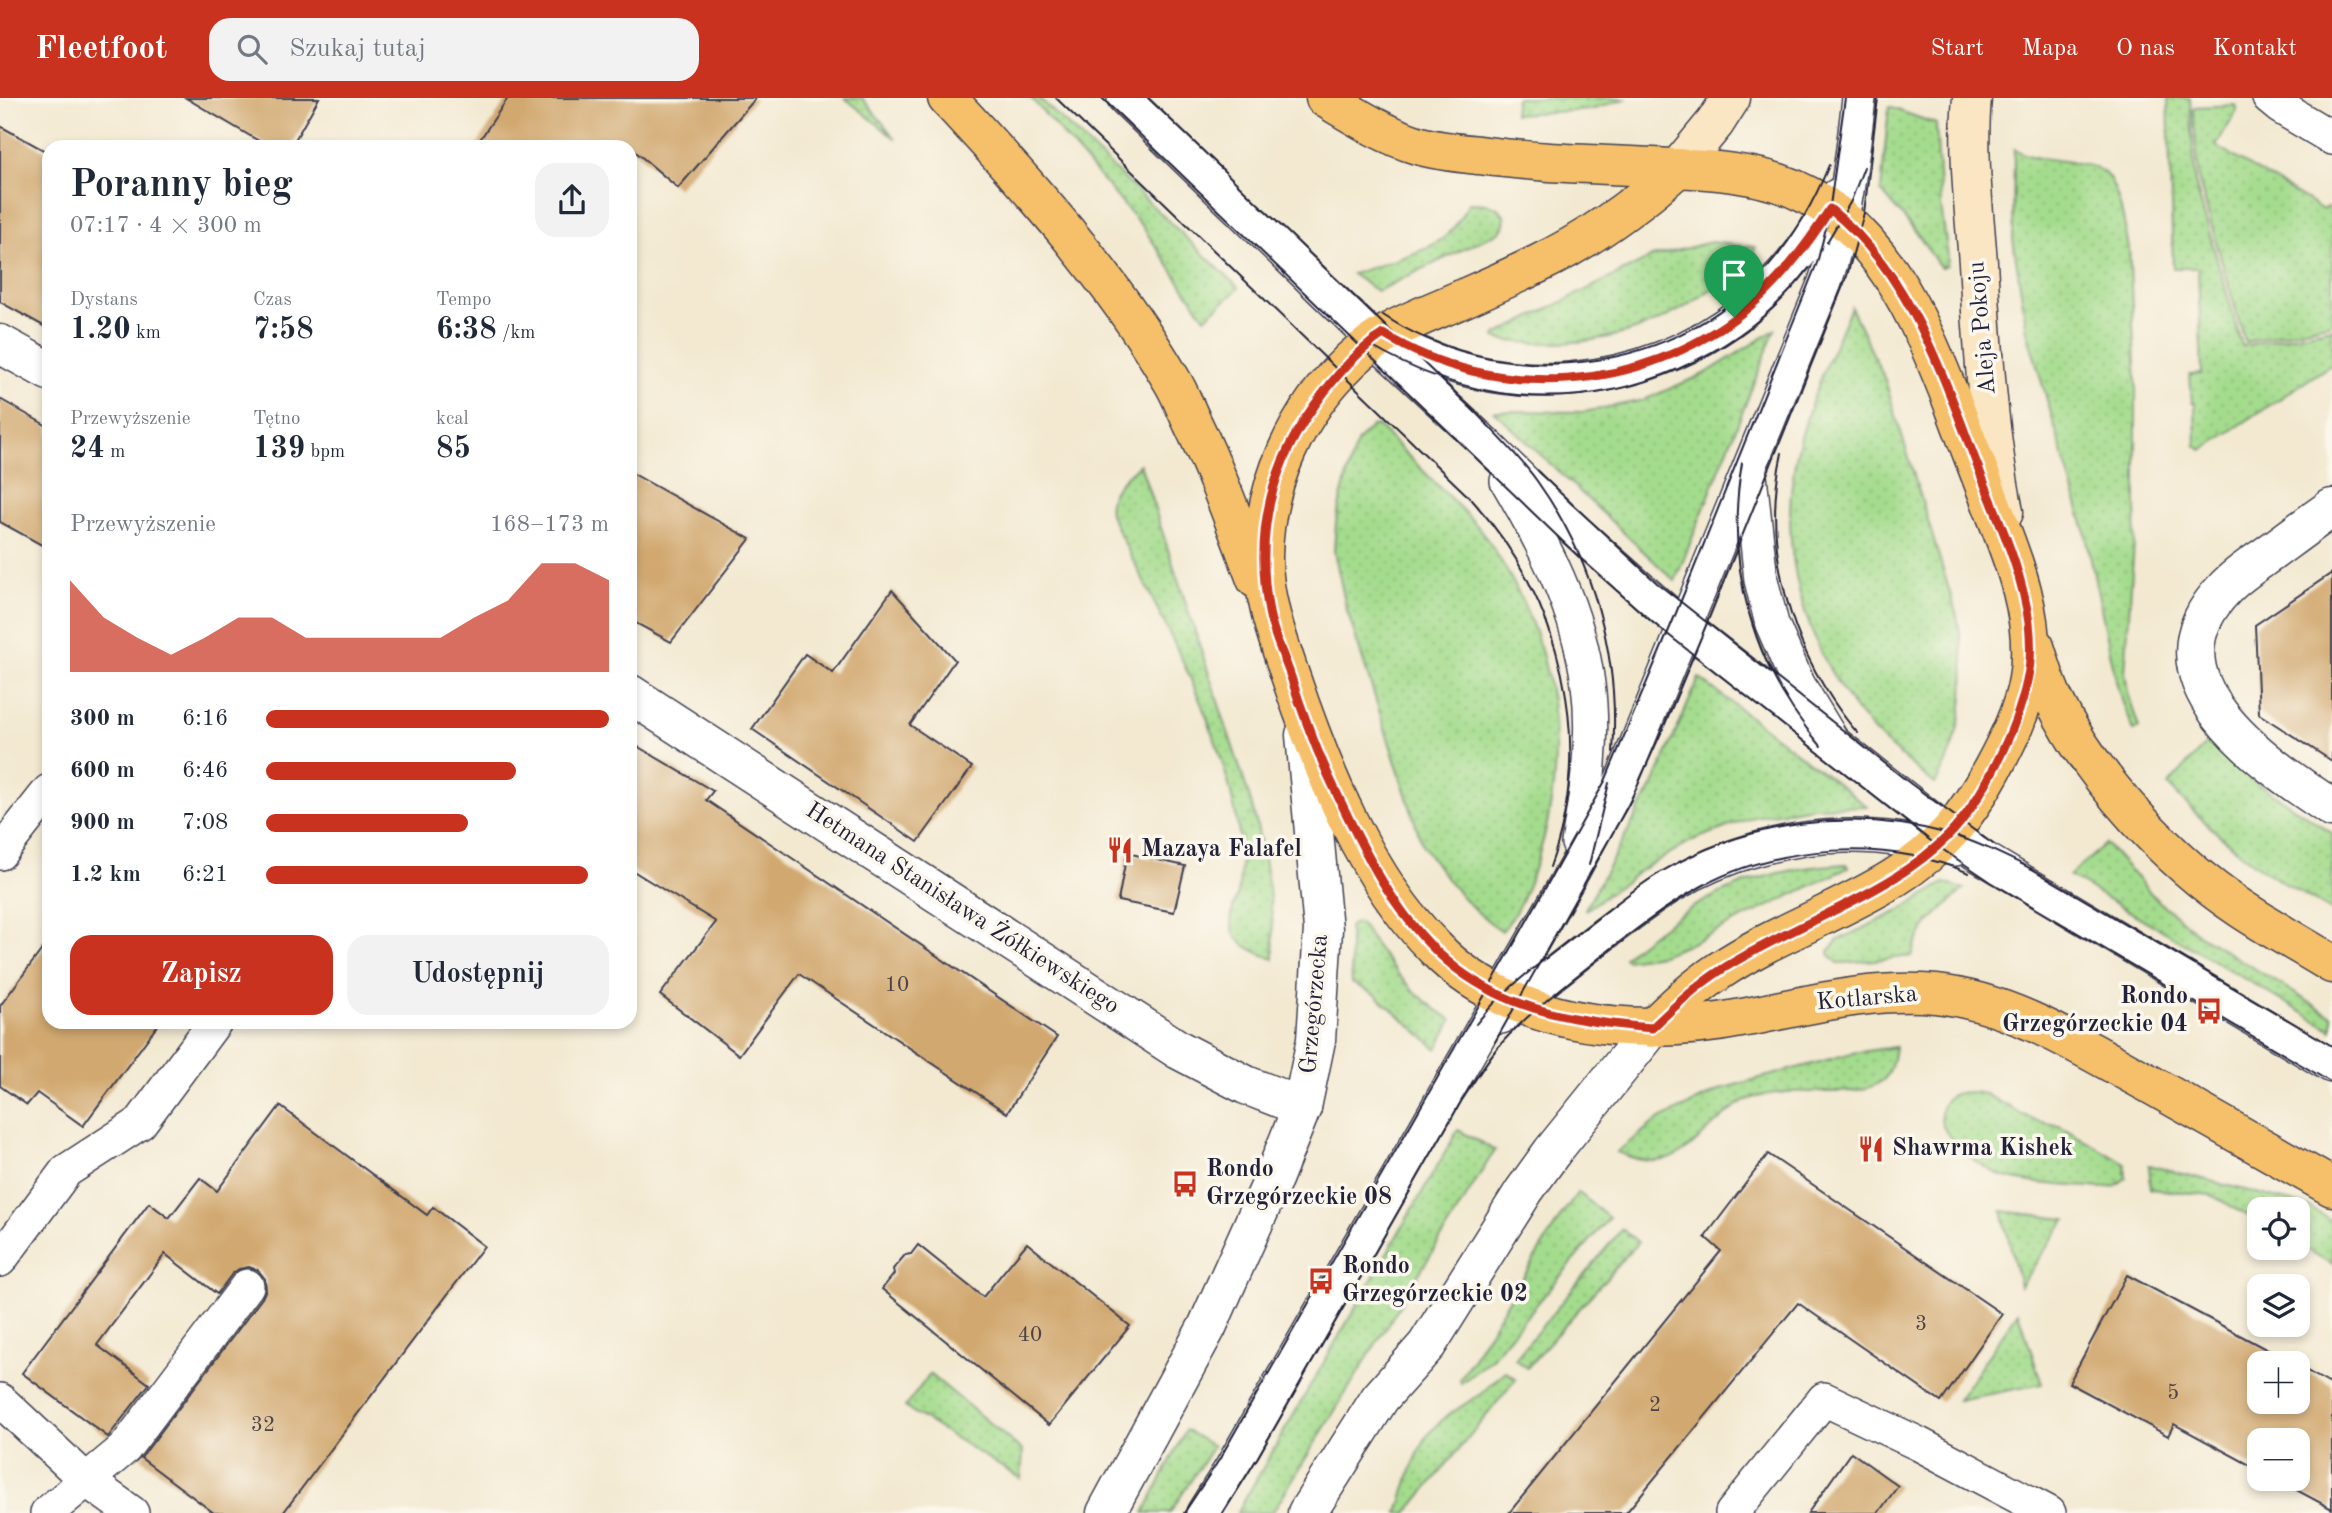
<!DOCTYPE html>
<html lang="pl">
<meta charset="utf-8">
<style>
body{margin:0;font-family:"Old Standard TT",serif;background:#f2f2f3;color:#1f2937;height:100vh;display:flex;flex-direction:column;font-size:26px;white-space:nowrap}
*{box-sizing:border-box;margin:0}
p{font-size:23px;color:#747a83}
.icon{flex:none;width:38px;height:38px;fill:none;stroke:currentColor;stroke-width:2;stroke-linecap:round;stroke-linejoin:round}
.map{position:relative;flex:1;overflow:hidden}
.details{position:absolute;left:42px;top:42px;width:595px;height:889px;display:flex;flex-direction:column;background:#fff;border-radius:21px;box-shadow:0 4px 10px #0003}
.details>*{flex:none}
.controls{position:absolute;left:2247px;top:1099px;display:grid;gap:14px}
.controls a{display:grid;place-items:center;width:63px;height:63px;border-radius:14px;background:#fff;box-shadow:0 4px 10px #0003;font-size:35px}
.pin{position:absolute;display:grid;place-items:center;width:60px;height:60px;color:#fff;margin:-72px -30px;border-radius:50% 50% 50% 0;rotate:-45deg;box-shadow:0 0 7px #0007}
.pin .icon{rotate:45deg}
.round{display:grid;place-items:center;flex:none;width:74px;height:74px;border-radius:21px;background:#f2f2f3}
.head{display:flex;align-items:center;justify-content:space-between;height:119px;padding:0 28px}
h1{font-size:38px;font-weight:700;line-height:52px}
.metrics{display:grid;grid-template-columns:repeat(3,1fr);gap:10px;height:119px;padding:7px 28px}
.metrics div{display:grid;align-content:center}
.metrics b{font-size:30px;font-weight:700}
.metrics small{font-size:19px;font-weight:400}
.metrics p{font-size:19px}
.chart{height:196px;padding:14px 28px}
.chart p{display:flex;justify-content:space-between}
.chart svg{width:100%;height:126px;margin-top:7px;fill:#c8321e;opacity:.7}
.action{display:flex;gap:14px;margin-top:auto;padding:14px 28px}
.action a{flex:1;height:80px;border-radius:21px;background:#c8321e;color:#fff;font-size:28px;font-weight:700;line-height:80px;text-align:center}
.action a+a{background:#f2f2f3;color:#1f2937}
ul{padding:0 28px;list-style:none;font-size:23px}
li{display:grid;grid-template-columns:112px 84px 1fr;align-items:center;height:52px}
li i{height:18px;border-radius:9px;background:#c8321e}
header{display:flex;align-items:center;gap:42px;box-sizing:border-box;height:98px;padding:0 35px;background:#c8321e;color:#fff}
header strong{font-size:33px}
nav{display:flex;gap:38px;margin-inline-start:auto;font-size:24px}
.search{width:490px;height:63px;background:#f2f2f3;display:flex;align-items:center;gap:18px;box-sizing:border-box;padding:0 24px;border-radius:21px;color:#747a83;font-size:26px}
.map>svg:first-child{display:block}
.grass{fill:url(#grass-dots);stroke:#637f64;stroke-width:2}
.building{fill:#d1a870}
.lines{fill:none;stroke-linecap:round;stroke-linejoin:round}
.service-casing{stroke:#414052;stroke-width:36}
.minor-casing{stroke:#414052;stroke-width:41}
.tertiary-casing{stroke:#414052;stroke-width:41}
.secondary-casing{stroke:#414052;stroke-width:41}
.primary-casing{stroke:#414052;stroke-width:41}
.service{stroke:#fff;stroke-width:33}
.minor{stroke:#fff;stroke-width:38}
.tertiary{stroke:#fff;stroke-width:38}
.secondary{stroke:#fbe6c4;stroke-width:38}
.primary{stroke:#f6c06b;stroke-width:38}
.tram{stroke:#22223b;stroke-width:2}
.route-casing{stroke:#fff;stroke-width:14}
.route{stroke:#c8321e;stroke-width:9}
.labels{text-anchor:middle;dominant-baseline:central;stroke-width:7;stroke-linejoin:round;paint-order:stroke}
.number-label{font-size:21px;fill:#4e4448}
.street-label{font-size:24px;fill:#22223b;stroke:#fbf7ec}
.poi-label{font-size:24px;font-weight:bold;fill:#22223b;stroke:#fbf7ec;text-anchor:start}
</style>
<header>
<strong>Fleetfoot</strong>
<div class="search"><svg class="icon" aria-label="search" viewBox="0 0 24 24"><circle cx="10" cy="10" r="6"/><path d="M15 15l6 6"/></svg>Szukaj tutaj</div>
<nav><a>Start</a><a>Mapa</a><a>O nas</a><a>Kontakt</a></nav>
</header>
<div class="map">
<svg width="2332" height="1415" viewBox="0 0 2332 1415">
<defs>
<pattern id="grass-dots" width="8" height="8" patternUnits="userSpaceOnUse" patternTransform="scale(1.75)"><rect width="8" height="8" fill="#a4dc8d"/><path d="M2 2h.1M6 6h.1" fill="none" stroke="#8dbc7b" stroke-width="1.8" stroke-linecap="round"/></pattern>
</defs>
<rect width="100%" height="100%" fill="#fbf7ec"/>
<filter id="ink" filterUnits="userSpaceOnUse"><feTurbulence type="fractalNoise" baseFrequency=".0143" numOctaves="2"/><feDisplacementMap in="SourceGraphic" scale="14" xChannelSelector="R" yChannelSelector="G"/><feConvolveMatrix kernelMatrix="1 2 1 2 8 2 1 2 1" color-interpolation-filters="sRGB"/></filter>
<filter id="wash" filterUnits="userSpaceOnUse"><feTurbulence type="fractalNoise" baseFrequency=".00686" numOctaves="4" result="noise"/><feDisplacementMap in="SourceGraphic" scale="28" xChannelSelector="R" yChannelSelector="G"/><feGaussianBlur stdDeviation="1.57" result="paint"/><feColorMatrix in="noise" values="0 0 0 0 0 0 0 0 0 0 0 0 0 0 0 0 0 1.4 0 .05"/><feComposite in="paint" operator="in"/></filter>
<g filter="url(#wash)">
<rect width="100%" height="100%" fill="#f3e9d1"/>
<g class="grass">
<polygon points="845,0 862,0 896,41"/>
<polygon points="1031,0 1039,0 1239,190 1205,220 1142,128"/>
<polygon points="1516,0 1628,0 1591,12 1514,16"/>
<polygon points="2168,0 2190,0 2195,85 2242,248 2332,230 2332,266 2202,352 2196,348 2195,305 2192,305 2190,277 2202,276 2198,170 2173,170"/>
<polygon points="2235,7 2237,13 2216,48 2323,112 2326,109 2332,112 2332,225 2245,244 2199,84 2193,12 2195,9"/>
<polygon points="1889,9 1936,26 1941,108 1948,159 1947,167 1941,169 1938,166 1915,133 1881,93"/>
<path d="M2014,51C2020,54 2027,58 2034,59C2053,63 2087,63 2103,74C2119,86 2125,131 2129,150L2136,283V417L2125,574L2128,595L2139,630L2134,633L2118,592L2085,433L2027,233L2013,141Z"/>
<path d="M1469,105C1483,106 1499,104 1505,120L1503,130L1497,135L1377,193L1352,176C1377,167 1430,154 1447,137C1457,128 1462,116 1469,105Z"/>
<path d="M1711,144L1755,149L1754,155C1692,213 1636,245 1549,245C1531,245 1512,245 1495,240L1496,237L1652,159Z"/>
<path d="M1851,209L1885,282L1957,518C1969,580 1967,630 1935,686C1913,668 1890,651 1871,630C1803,553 1773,444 1800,343C1812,297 1832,253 1851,209Z"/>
<polygon points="1775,232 1675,483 1494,313 1584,314 1644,302 1706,275"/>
<path d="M1372,328H1378C1403,353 1429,378 1453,403C1463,413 1474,423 1482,434C1545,522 1569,620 1547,726C1541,755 1522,812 1502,833C1467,810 1445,780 1422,746L1346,509L1334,453L1336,425L1341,400L1353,355L1358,343Z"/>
<path d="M1140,366L1251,704C1265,757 1274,807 1274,861C1252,853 1227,844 1232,815C1233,808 1236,802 1238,795C1241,776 1242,755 1239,736C1223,625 1159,517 1110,416C1106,392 1124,381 1140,366Z"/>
<polygon points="1699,580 1867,708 1812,709 1754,719 1693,742 1643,771 1586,812 1585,811 1653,687"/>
<path d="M2214,637L2235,664L2253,682L2332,735V813C2310,800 2288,788 2266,774C2230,749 2198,719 2168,687Z"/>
<polygon points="2106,746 2156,801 2198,836 2332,918 2332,932 2069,778"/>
<path d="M1846,766L1848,769L1844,772L1685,848L1661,857L1626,862L1624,860C1634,849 1647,841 1658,832C1714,790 1776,769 1846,766Z"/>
<path d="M1944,785L1964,791C1944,810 1918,829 1912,858L1845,865H1838L1829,856L1830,851L1838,842L1897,814Z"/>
<path d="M1355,824L1361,826C1387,865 1412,898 1452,922L1437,951L1376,897L1352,885L1349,829Z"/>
<path d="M1895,949C1893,960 1892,975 1882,983C1858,1000 1814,992 1787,994C1774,995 1761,997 1750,1001C1739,1004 1731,1012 1723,1019C1685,1052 1671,1078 1617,1054L1656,1023L1724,990L1852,955Z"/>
<path d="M1972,994L1985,996L2033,1022L2060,1028L2125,1066L2126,1080L2115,1088L2100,1090C2071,1087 2023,1087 1998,1076C1977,1067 1933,1035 1942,1010C1947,995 1958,994 1972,994Z"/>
<polygon points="1458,1032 1495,1052 1272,1415 1237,1415"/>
<polygon points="2149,1067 2307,1108 2332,1123 2332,1166 2298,1146 2298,1111 2259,1111 2259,1124 2211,1097 2151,1091"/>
<polygon points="1578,1094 1609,1120 1491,1261 1461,1285 1460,1281 1563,1115"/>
<polygon points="2002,1113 2066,1121 2020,1188"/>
<polygon points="1622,1131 1638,1144 1527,1270 1515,1261"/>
<polygon points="2018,1214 2042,1286 1958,1302"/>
<polygon points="1505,1273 1516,1281 1407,1415 1398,1415 1412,1369 1426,1339 1445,1319 1482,1295"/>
<polygon points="930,1276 1023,1353 1021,1381 905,1309"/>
<polygon points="1186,1332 1213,1348 1170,1415 1144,1415"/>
</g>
<g id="blocks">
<g class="building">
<polygon points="186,0 319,0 291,49 269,49"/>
<polygon points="508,0 756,0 678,90 630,49 475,49"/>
<polygon points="0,28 49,55 49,231 0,204"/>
<polygon points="0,301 49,329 49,451 0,424"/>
<polygon points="630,374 750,441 671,544 630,522"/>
<polygon points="2332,475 2332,663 2259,616 2255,527"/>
<polygon points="892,492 955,562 910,627 972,669 918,744 752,631 805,556 833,575"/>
<polygon points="630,644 713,693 706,702 1057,939 1007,1015 799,876 739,957 660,897 716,824 630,771"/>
<polygon points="1127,755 1185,768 1174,814 1118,803"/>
<polygon points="49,842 49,924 160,924 83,1028 37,995 27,1007 0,988 0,908"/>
<polygon points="280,1008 427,1117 433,1109 484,1148 283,1415 214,1415 141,1360 262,1200 266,1191 265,1181 258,1172 249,1169 239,1171 232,1176 217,1196 165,1156 97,1247 149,1286 108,1339 22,1275 149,1105 169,1120 200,1080 217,1093"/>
<polygon points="1768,1056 2002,1216 1941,1304 1798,1205 1626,1415 1509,1415 1721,1153 1705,1139"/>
<polygon points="1027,1145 1130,1228 1049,1327 882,1191 894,1176 893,1171 905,1157 911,1156 918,1147 983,1199"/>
<polygon points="2127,1177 2292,1265 2259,1265 2259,1304 2298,1304 2298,1268 2332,1287 2332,1411 2276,1381 2298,1381 2298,1342 2259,1342 2259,1372 2174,1326 2168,1338 2069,1285"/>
<polygon points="1851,1354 1898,1388 1878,1415 1808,1415"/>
</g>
</g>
</g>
<g filter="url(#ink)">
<use href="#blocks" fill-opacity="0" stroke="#414052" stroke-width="2"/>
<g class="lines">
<g class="service-casing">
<g id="service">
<polyline points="1124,0 1374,242 1485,345 1559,418 1674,520 1833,644"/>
<polyline points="2269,0 2280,9 2332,40"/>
<path d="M1387,238C1498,306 1645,293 1745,212C1783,181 1814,140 1838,97"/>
<polyline points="1750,378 1761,482 1772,526 1798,586 1833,644 1975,755 2332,968"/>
<path d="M1507,383C1544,446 1579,512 1588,586C1595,639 1587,692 1578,745"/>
<polyline points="0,755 49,693"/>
<path d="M1501,919C1534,890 1569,863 1604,836C1627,819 1649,801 1673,787C1725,756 1785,739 1845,738C1882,737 1919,744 1955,751"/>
<polyline points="0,1162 66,1073 140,1025 215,924"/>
<polyline points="0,1302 86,1382 132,1415"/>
<polyline points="47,1415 125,1350 247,1188"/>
<path d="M1203,1415L1232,1369L1574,771L1623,679L1825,184C1845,124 1852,63 1859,0"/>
<polyline points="1732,1415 1824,1301 1919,1346 2049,1415"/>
</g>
</g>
<g class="minor-casing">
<g id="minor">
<polyline points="0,246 49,273"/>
<path d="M2332,410C2310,425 2289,441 2267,457C2253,467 2237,477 2225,490C2138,580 2262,664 2332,710"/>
<polyline points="630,596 1179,952 1246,987 1302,1009"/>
</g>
</g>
<g class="tertiary-casing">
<g id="tertiary">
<polyline points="1106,1415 1207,1229 1269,1091 1302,1009 1316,942 1323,831 1305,637"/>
<polyline points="1307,1415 1380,1300 1427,1247 1524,1093 1552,1054 1652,930"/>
</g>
</g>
<g class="secondary-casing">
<g id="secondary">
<path d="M1972,0C1967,55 1974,110 1978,165C1983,248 1988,332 2004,414"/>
<polyline points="1678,70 1715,25 1731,0"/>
</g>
</g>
<g class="primary-casing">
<g id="primary">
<path d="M947,0C1029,88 1110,177 1171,281C1180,295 1185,310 1192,324C1217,375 1236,428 1256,481"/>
<path d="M1325,0C1355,18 1383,36 1417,47C1437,53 1459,55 1479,57C1537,65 1595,66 1653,69C1696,71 1738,72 1779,85C1877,117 1920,221 1954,308C1966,341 1979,373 1991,405C2013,460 2038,521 2028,581C2023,612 2008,642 1993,670C1967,718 1941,751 1894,780C1838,815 1774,836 1719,873C1694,890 1673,909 1652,930"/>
<path d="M1678,70C1635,108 1590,141 1538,166C1513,178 1489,189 1464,200C1424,218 1383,231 1351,262C1297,314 1264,385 1263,459C1263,501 1277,538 1290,577C1321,669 1365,780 1435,850C1458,875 1487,892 1518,905C1589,934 1673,934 1747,919C1809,907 1871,890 1936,896C2013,904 2081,949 2148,985C2209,1020 2271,1054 2332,1089"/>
<path d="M2035,549C2041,567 2046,587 2055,604C2092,680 2170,764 2240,810C2270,830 2301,847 2332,866"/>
</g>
</g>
<use href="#service" class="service"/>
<use href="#minor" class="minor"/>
<use href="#tertiary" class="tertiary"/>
<use href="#secondary" class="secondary"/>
<use href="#primary" class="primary"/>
<g class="tram">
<path d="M1056,0L1472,402C1561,500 1596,643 1550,769"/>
<polyline points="1102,0 1580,460 1652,524 1936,747 1991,784 2332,985"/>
<path d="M1148,0C1223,72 1299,144 1374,217C1408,250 1443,283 1477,316C1498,338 1520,359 1537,383C1593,461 1620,558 1613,654"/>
<polyline points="1827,144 1851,103 1864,69"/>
<path d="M1383,217C1493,290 1651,281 1748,190C1785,155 1810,114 1829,67"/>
<path d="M1366,245C1411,272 1464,292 1517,297C1626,308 1742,258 1809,170"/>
<path d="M1782,355C1763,439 1785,530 1832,601C1840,613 1848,625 1858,635"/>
<path d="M1742,365C1724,468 1753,570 1821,648"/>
<polyline points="1538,374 1657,485 1911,686 1993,746"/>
<polyline points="1589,767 1609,685"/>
<path d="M1476,926C1506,888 1547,860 1584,831C1609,812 1634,790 1661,774C1748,723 1852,709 1949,736C1978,744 2005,758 2032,771L2332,948"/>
<polyline points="1495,944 1629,706 1665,626 1707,525 1847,178 1864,115 1878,0"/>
<polyline points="1184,1415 1219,1362 1523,830 1605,683 1674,520 1817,165 1828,122 1845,0"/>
<path d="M1223,1415L1258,1359L1462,1002C1474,984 1485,965 1498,949C1527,916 1563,889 1598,861C1631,835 1664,809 1702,788C1780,746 1887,740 1969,775"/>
</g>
</g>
</g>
<g class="lines" filter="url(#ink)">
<g class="route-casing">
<path id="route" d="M1830,111C1911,175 1942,277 1978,369C1997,419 2022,471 2029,525C2031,543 2031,566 2027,583C2017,630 1982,704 1948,738C1932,754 1913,768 1894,780C1839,814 1776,837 1721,872C1696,888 1674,909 1652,930C1582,924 1515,915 1457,871C1401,828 1367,760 1338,698C1319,659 1304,620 1291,579C1284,558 1273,536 1269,514C1255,439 1269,370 1314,308C1333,281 1356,254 1383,236C1496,305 1641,295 1744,213C1779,185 1806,149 1830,111Z"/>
</g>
<use href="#route" class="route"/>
</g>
<defs>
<g id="restaurant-bare" transform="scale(2.1)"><path d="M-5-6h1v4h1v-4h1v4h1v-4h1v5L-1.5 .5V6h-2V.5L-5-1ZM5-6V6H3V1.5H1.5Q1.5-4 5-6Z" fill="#c8321e" stroke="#fbf7ec" stroke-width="2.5" paint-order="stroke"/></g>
<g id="bus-bare" transform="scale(2.1)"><path d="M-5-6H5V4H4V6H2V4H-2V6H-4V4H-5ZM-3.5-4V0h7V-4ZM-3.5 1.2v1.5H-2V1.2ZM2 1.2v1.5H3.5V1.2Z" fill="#c8321e" stroke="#fbf7ec" stroke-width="2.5" paint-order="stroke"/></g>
</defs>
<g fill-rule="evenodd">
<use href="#restaurant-bare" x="1120" y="752"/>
<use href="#bus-bare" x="2209" y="913"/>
<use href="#restaurant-bare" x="1871" y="1051"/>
<use href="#bus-bare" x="1185" y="1086"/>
<use href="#bus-bare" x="1321" y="1183"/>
</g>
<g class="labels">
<g class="number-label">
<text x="897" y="887">10</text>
<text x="1921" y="1226">3</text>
<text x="1030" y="1237">40</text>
<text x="2173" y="1295">5</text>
<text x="1655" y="1307">2</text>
<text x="263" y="1327">32</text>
</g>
<g class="street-label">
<text transform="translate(1983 230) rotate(-95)">Aleja Pokoju</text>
<text transform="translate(962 811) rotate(33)">Hetmana Stanisława Żółkiewskiego</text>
<text transform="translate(1867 901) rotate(-5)">Kotlarska</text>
<text transform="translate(1315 906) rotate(-85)">Grzegórzecka</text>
</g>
<g class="poi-label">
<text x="1141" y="752">Mazaya Falafel</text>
<text x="2188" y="899" text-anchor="end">Rondo<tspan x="2188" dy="28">Grzegórzeckie 04</tspan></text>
<text x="1892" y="1051">Shawrma Kishek</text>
<text x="1206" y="1072">Rondo<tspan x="1206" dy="28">Grzegórzeckie 08</tspan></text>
<text x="1342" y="1169">Rondo<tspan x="1342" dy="28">Grzegórzeckie 02</tspan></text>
</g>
</g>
</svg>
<div class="controls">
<a><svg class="icon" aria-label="locate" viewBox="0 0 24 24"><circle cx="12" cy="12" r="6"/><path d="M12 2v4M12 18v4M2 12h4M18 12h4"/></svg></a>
<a><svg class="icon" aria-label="layers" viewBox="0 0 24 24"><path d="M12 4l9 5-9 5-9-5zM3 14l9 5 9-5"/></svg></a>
<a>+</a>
<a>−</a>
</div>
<div class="pin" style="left:1734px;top:219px;background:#1e9e55"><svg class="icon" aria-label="arrive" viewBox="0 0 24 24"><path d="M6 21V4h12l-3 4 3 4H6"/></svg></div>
<section class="details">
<div class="head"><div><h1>Poranny bieg</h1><p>07:17 · 4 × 300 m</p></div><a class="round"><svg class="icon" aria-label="share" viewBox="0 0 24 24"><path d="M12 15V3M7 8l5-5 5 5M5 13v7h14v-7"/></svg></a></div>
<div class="metrics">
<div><p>Dystans</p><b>1.20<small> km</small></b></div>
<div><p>Czas</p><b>7:58</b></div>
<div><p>Tempo</p><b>6:38<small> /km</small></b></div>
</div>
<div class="metrics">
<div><p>Przewyższenie</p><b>24<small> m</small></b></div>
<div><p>Tętno</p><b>139<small> bpm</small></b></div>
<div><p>kcal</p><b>85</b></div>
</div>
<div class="chart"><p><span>Przewyższenie</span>168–173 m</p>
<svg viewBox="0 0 160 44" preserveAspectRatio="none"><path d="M0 44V12L10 25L20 32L30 38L40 32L50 25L60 25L70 32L80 32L90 32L100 32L110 32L120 25L130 19L140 6L150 6L160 12V44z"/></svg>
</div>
<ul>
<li><b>300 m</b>6:16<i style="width:100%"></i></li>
<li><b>600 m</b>6:46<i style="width:73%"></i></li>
<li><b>900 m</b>7:08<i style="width:59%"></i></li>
<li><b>1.2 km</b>6:21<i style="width:94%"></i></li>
</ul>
<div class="action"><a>Zapisz</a><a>Udostępnij</a></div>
</section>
</div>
